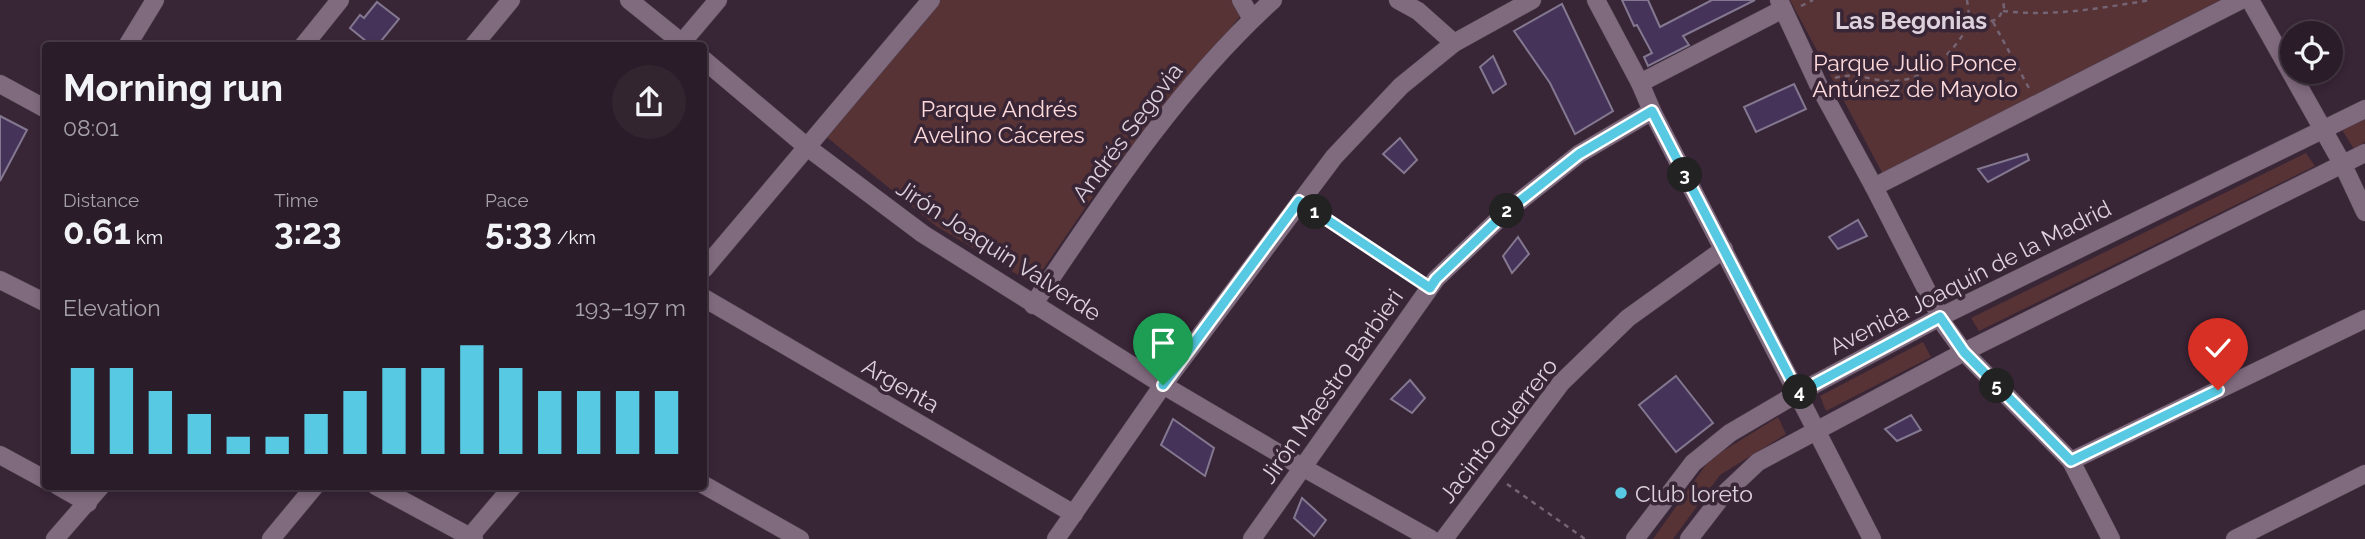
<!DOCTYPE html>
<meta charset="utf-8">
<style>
body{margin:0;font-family:Raleway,sans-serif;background:#322530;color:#f1f3f6;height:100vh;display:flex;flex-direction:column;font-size:26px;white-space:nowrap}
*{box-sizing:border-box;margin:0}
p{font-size:23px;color:#a5a1a8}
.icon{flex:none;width:38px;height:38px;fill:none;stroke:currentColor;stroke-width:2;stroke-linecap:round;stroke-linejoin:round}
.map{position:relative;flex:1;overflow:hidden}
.sheet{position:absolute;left:42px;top:42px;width:665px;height:448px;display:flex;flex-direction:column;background:#2a1c28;border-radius:7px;box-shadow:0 4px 10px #0003,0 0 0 2px #463a45}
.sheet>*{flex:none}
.buttons{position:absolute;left:2280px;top:21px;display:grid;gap:14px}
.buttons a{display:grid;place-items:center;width:63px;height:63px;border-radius:50%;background:#2a1c28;box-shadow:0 4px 10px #0003,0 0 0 2px #463a45;font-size:35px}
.pin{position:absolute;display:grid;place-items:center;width:60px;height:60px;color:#fff;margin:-72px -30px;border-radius:50% 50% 50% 0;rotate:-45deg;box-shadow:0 0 7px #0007}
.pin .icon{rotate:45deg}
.km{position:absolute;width:35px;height:35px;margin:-18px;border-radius:50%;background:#222;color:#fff;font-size:19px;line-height:35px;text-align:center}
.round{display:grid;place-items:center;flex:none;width:74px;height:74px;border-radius:37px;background:#322530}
.summary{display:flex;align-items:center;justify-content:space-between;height:119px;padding:0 21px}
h1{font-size:38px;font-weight:700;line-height:52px}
.stats{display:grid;grid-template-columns:repeat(3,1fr);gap:10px;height:119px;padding:7px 21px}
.stats div{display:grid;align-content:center}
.stats b{font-size:35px;font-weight:700}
.stats small{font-size:19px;font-weight:400}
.stats p{font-size:19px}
.chart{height:196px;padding:14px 21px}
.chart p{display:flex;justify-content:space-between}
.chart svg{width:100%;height:126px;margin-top:7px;stroke:#57c9e2;stroke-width:6}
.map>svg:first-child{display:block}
.green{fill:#573336}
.building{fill:#46335a;stroke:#837890;stroke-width:2}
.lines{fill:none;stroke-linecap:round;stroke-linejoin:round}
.minor-casing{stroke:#50414f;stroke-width:19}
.path{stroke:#756473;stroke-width:2.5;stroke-dasharray:5 5;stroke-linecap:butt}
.minor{stroke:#806a7e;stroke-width:18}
.route-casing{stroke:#fff;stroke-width:14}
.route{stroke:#57c9e2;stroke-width:9}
.poi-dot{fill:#57c9e2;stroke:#382536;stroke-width:2.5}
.labels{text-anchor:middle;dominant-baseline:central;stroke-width:7;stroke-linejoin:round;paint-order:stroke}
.park-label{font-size:23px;fill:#fdd9da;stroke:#382536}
.street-label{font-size:23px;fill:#ddd1dc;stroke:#382536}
.poi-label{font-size:23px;fill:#ddd1dc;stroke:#382536;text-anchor:start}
.neighbourhood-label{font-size:24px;font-weight:bold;fill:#ddd1dc;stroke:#382536}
</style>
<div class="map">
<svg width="2365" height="539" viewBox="0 0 2365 539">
<rect width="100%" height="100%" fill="#382536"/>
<g class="green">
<polygon points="938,0 1235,0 1243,13 1105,179 1033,284 936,226 824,135"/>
<polygon points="1790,0 2220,0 1884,176"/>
<polygon points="2365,119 2365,142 2354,149 2342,130"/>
<polygon points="2306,153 2315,166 1979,331 1971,318"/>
<polygon points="1923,342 1931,357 1826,411 1820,396"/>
<polygon points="1778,417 1786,434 1720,475 1673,539 1653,539 1710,459"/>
</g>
<g class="building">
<polygon points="1622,0 1648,0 1660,27 1712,0 1755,0 1683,36 1689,45 1648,66 1644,57 1652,53 1637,25 1634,26"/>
<polygon points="377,2 399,19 377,46 372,46 350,28 360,15 364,18"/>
<polygon points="1562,4 1613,111 1575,134 1550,83 1514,31"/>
<polygon points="1493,56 1506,84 1493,93 1480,67"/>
<polygon points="1794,84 1806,109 1756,132 1744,107"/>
<polygon points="0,116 27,130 0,181"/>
<polygon points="1400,138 1417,160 1404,173 1383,154"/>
<polygon points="2027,154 2029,160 1988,182 1978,169"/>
<polygon points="1858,220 1867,236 1838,249 1829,237"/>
<polygon points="1518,237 1529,254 1512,273 1503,256"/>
<polygon points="1676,376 1713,423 1676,452 1639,405"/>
<polygon points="1410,380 1425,398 1412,413 1391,399"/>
<polygon points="1911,415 1921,430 1897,441 1885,429"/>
<polygon points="1173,419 1214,448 1205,476 1161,445"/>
<polygon points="1302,498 1326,520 1314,536 1294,518"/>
</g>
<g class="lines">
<g class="minor-casing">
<g id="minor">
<polyline points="629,0 686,46"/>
<polyline points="1241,0 1252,19"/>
<polyline points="1398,0 1418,11 1454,43"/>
<polyline points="1596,0 1640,83 1652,111 1872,539"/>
<polyline points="1779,0 1818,84 1874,187 1945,326 1964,352 2071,461 2111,539"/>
<polyline points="2250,0 2343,165 2365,212"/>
<polyline points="127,46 155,0"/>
<polyline points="303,46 340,0"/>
<polyline points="473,46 511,0"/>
<polyline points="679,46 718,0"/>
<polyline points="704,60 807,147 923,234 1163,385 1302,467 1431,539"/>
<polyline points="1640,83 1783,9"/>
<polyline points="0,84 46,109"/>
<polyline points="1874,187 2241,0"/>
<polyline points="704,269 931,0"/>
<polyline points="0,280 46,303"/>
<polyline points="704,298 1074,514"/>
<path d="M1033,305C1105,198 1177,87 1273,0"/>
<polyline points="0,455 46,480"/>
<polyline points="2071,461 2365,319"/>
<polyline points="704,485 800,539"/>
<polyline points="58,486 88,503"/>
<polyline points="376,486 474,539"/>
<polyline points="55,539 101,486"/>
<polyline points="271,539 315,486"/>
<polyline points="468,539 513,486"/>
<polyline points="1056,539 1163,385 1334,157 1401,86 1454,43 1532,0"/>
<polyline points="1252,539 1436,279 1506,212 1579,154 1652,111"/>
<polyline points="1444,539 1561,383 1628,318 1724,249"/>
<polyline points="1635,539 1693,463 1730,433 1798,393 1940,317 2365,109"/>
<polyline points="1689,539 1723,495 1758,462 1964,352 2365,153"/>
<polyline points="2235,539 2365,474"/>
</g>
</g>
<g class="path">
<polyline points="1967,0 1969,15 1982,24 1998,19 2004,8 2003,0"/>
<polyline points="1801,6 1813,0"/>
<path d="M2003,11C2053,17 2101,8 2151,0"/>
<polyline points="1993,22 2030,90"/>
<path d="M1835,78C1853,72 1870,80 1889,81C1929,82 1954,51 1973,19"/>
<polyline points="1313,211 1416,279"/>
<polyline points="1507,484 1585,539"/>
</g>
<use href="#minor" class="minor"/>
</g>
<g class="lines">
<g class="route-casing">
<polyline id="route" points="1163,385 1299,201 1430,288 1436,279 1506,212 1579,154 1652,111 1798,393 1940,317 1964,352 2071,461 2218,390"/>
</g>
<use href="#route" class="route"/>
</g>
<circle class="poi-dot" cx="1621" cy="493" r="7"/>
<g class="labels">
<g class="park-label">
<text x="1915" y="62">Parque Julio Ponce<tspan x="1915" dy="26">Antúnez de Mayolo</tspan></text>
<text x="999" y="108">Parque Andrés<tspan x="999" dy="26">Avelino Cáceres</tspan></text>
</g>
<g class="street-label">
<text transform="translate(1127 132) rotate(-53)">Andrés Segovia</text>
<text transform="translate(999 250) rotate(33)">Jirón Joaquin Valverde</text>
<text transform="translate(1970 277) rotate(-27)">Avenida Joaquín de la Madrid</text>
<text transform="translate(901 385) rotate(30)">Argenta</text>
<text transform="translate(1331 386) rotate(-55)">Jirón Maestro Barbieri</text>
<text transform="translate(1498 430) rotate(-52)">Jacinto Guerrero</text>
</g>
<g class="poi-label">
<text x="1635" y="493">Club loreto</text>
</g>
<g class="neighbourhood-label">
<text x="1911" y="20">Las Begonias</text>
</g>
</g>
</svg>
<div class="buttons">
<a><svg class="icon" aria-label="locate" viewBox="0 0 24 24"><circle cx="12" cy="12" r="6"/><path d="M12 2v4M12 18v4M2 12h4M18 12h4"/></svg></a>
</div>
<div class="pin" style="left:1163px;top:385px;background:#1e9e55"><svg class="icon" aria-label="arrive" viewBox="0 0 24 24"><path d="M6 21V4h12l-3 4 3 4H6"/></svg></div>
<div class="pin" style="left:2218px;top:390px;background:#d93025"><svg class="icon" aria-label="check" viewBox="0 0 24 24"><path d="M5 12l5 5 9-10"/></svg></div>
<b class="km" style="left:1315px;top:212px">1</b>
<b class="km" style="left:1507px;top:211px">2</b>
<b class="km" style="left:1685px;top:175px">3</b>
<b class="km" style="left:1800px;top:392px">4</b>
<b class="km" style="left:1997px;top:386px">5</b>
<section class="sheet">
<div class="summary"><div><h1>Morning run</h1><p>08:01</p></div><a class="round"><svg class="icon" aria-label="share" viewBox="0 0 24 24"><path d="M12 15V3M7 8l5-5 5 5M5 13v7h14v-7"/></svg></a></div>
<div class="stats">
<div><p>Distance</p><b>0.61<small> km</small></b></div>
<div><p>Time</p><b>3:23</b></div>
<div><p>Pace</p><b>5:33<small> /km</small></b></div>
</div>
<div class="chart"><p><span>Elevation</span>193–197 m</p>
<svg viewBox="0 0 160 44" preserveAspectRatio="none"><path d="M5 44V14M15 44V14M25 44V22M35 44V30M45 44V38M55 44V38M65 44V30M75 44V22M85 44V14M95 44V14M105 44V6M115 44V14M125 44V22M135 44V22M145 44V22M155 44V22"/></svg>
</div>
</section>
</div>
